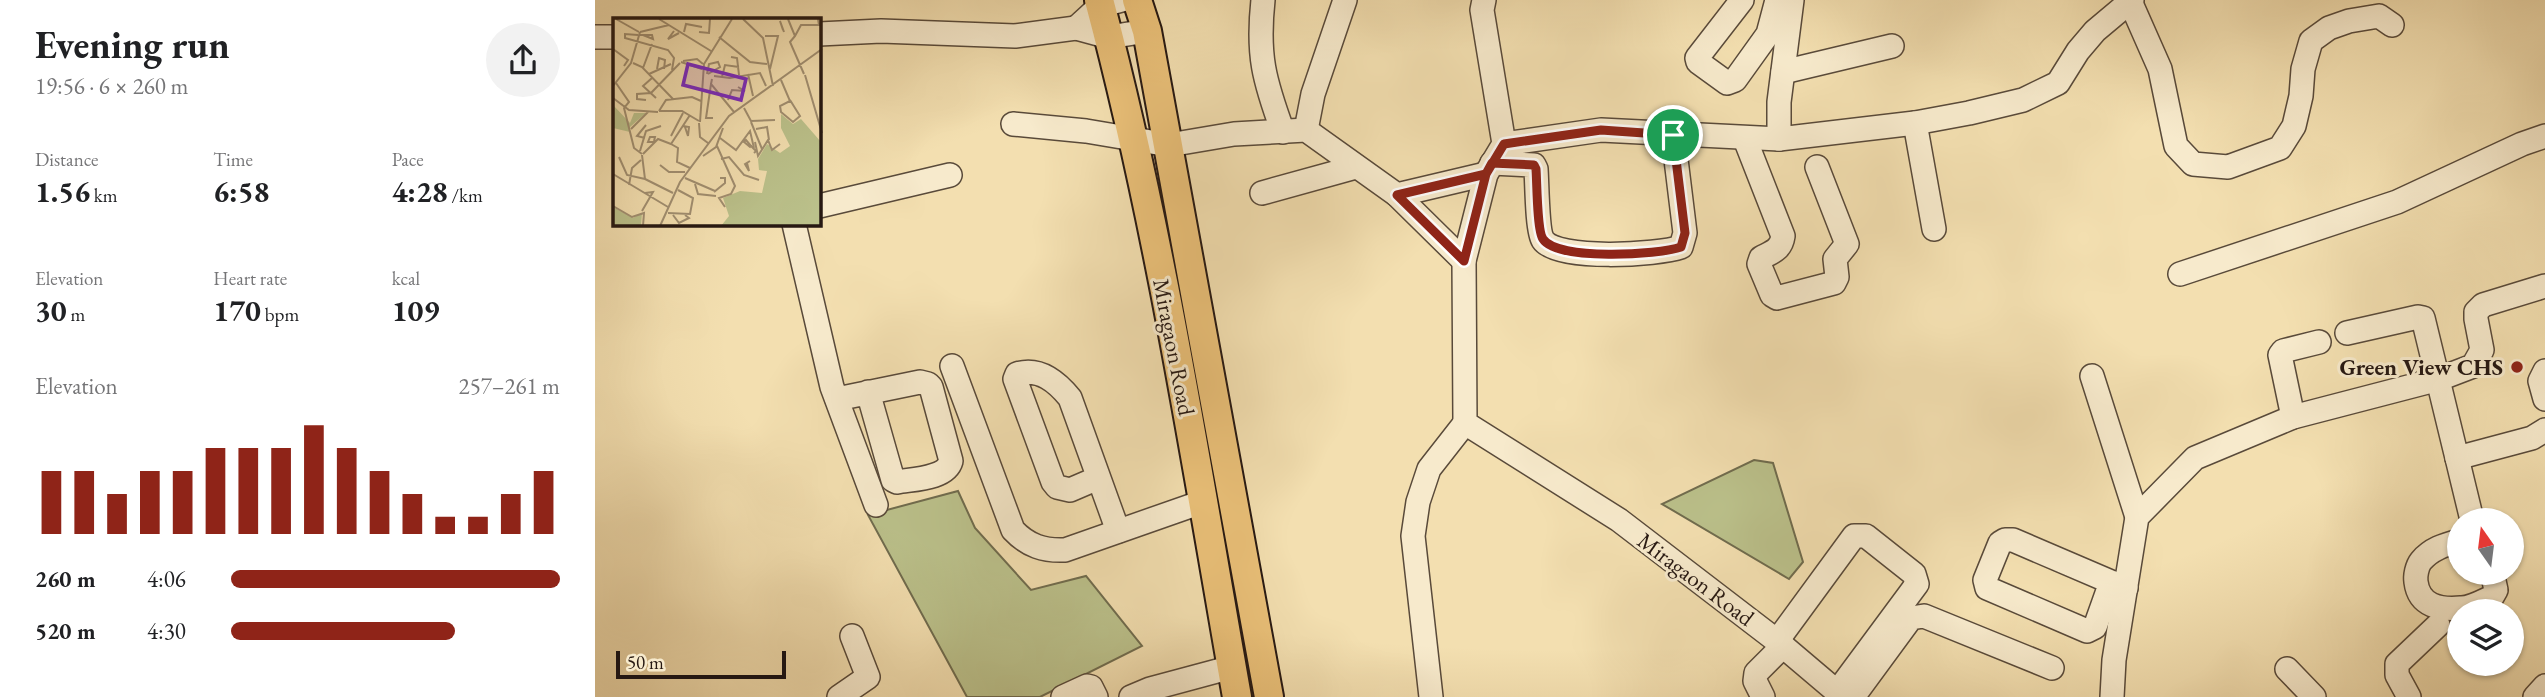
<!DOCTYPE html>
<meta charset="utf-8">
<style>
body{margin:0;font-family:"EB Garamond",serif;background:#f2f2f2;color:#202124;height:100vh;display:flex;flex-direction:column;font-size:26px;white-space:nowrap}
*{box-sizing:border-box;margin:0}
p{font-size:23px;color:#757577}
.icon{flex:none;width:38px;height:38px;fill:none;stroke:currentColor;stroke-width:2;stroke-linecap:round;stroke-linejoin:round}
.map{position:relative;flex:1;overflow:hidden}
.side{display:flex;flex-direction:column;background:#fff;width:595px}
.side>*{flex:none}
.needle{width:46px;rotate:346deg}
.controls{position:absolute;left:1852px;top:508px;display:grid;gap:14px}
.controls a{display:grid;place-items:center;width:77px;height:77px;border-radius:50%;background:#fff;box-shadow:0 2px 5px #0004;font-size:35px}
.scale{position:absolute;left:21px;bottom:18px;width:170px;box-sizing:border-box;padding-left:7px;border:4px solid #261812;border-top:0;font-size:19px;line-height:24px;white-space:nowrap;color:#261812;-webkit-text-stroke:5px #f7eacc;paint-order:stroke}
.pin{position:absolute;display:grid;place-items:center;width:60px;height:60px;color:#fff;margin:-30px;border:4px solid #fff;border-radius:50%;box-shadow:0 2px 7px #0007}
.round{display:grid;place-items:center;flex:none;width:74px;height:74px;border-radius:37px;background:#f2f2f2}
.headline{display:flex;align-items:center;justify-content:space-between;height:119px;padding:0 35px}
h1{font-size:38px;font-weight:700;line-height:52px}
.metrics{display:grid;grid-template-columns:repeat(3,1fr);gap:10px;height:119px;padding:7px 35px}
.metrics div{display:grid;align-content:center}
.metrics b{font-size:30px;font-weight:700}
.metrics small{font-size:19px;font-weight:400}
.metrics p{font-size:19px}
.chart{height:196px;padding:14px 35px}
.chart p{display:flex;justify-content:space-between}
.chart svg{width:100%;height:126px;margin-top:7px;stroke:#8f2418;stroke-width:6}
ul{padding:0 35px;list-style:none;font-size:23px}
li{display:grid;grid-template-columns:112px 84px 1fr;align-items:center;height:52px}
li i{height:18px;border-radius:9px;background:#8f2418}
main{display:flex;flex:1;min-height:0}
.map>svg:first-child{display:block}
.green{fill:#bbc18b;stroke:#706c4e;stroke-width:2}
.lines{fill:none;stroke-linecap:round;stroke-linejoin:round}
.minor-casing{stroke:#594a3a;stroke-width:26}
.major-casing{stroke:#261812;stroke-width:32}
.minor{stroke:#f7eacc;stroke-width:23}
.major{stroke:#eac078;stroke-width:28}
.route-casing{stroke:#fff;stroke-width:14}
.route{stroke:#8f2418;stroke-width:9}
.poi-dot{fill:#8f2418;stroke:#f7eacc;stroke-width:2.5}
.labels{text-anchor:middle;dominant-baseline:central;stroke-width:6;stroke-linejoin:round;paint-order:stroke}
.street-label{font-size:23px;fill:#261812;stroke:#f7eacc}
.poi-label{font-size:23px;font-weight:bold;fill:#261812;stroke:#f7eacc;text-anchor:end}
.inset-road{fill:none;stroke:#a18f71;stroke-width:2}
.view{fill:#7b2cbf;fill-opacity:0.15;stroke:#7b2cbf;stroke-width:3.5}
.inset-edge{fill:none;stroke:#261812;stroke-width:3.5}
</style>
<main>
<section class="side">
<div class="headline"><div><h1>Evening run</h1><p>19:56 · 6 × 260 m</p></div><a class="round"><svg class="icon" aria-label="share" viewBox="0 0 24 24"><path d="M12 15V3M7 8l5-5 5 5M5 13v7h14v-7"/></svg></a></div>
<div class="metrics">
<div><p>Distance</p><b>1.56<small> km</small></b></div>
<div><p>Time</p><b>6:58</b></div>
<div><p>Pace</p><b>4:28<small> /km</small></b></div>
</div>
<div class="metrics">
<div><p>Elevation</p><b>30<small> m</small></b></div>
<div><p>Heart rate</p><b>170<small> bpm</small></b></div>
<div><p>kcal</p><b>109</b></div>
</div>
<div class="chart"><p><span>Elevation</span>257–261 m</p>
<svg viewBox="0 0 160 44" preserveAspectRatio="none"><path d="M5 44V22M15 44V22M25 44V30M35 44V22M45 44V22M55 44V14M65 44V14M75 44V14M85 44V6M95 44V14M105 44V22M115 44V30M125 44V38M135 44V38M145 44V30M155 44V22"/></svg>
</div>
<ul>
<li><b>260 m</b>4:06<i style="width:100%"></i></li>
<li><b>520 m</b>4:30<i style="width:68%"></i></li>
</ul>
</section>
<div class="map">
<svg width="1950" height="697" viewBox="0 0 1950 697">
<rect width="100%" height="100%" fill="#f3dfb0"/>
<filter id="stains"><feTurbulence type="fractalNoise" baseFrequency=".00286" numOctaves="4"/><feColorMatrix values="0 0 0 0 .2 0 0 0 0 .09 0 0 0 0 .02 0 0 0 .5 -.17"/></filter>
<radialGradient id="worn" r=".72"><stop offset=".6" stop-color="#630" stop-opacity="0"/><stop offset="1" stop-color="#630" stop-opacity=".3"/></radialGradient>
<g class="green">
<polygon points="1159,460 1178,463 1208,562 1194,579 1067,504"/>
<polygon points="363,491 380,528 436,590 491,576 547,646 445,697 372,697 273,515"/>
</g>
<g class="lines">
<g class="minor-casing">
<g id="minor">
<polyline points="527,0 505,6 481,28 514,37 552,31"/>
<path d="M668,0C662,55 669,80 688,132"/>
<polyline points="1147,0 1102,58 1103,62 1132,83 1140,80 1173,34 1182,0"/>
<polyline points="1535,1 1565,69 1581,146 1598,164 1633,167 1685,148 1699,126 1706,96 1708,69 1716,41 1734,28 1754,21 1784,16 1797,25"/>
<polyline points="224,34 286,31 420,36 481,28"/>
<polyline points="0,37 19,37"/>
<polyline points="1188,72 1297,46"/>
<polyline points="1320,123 1339,229"/>
<polyline points="418,124 491,131 574,145 639,134 711,130 802,195 891,174"/>
<polyline points="711,130 718,94 750,0"/>
<path d="M1150,139L1188,236C1186,250 1177,252 1166,258L1164,264L1177,295L1182,298L1239,283L1242,277L1240,259L1252,244L1222,167"/>
<polyline points="1184,139 1184,102 1197,0"/>
<polyline points="909,144 1006,130 1184,139 1320,123 1374,113 1428,100 1463,83 1483,51 1500,31 1537,0"/>
<path d="M897,163L939,165L941,169C942,182 942,231 948,240C962,261 1063,255 1086,247L1090,233L1078,135"/>
<polyline points="667,193 761,167"/>
<polyline points="802,195 869,261 891,174 909,144 887,10 889,0"/>
<polyline points="224,206 355,175"/>
<polyline points="199,224 237,387 281,505"/>
<polyline points="869,261 870,423 1024,520 1182,641 1248,697"/>
<polyline points="1585,274 1802,202 1927,144 1950,136"/>
<polyline points="1752,333 1823,317 1828,318 1862,458 1937,438 1950,430"/>
<path d="M357,366L418,530C433,546 449,551 470,550L607,502"/>
<polyline points="1950,371 1945,381 1950,399"/>
<polyline points="1497,376 1542,517"/>
<path d="M242,399L325,382L333,384L336,387L356,461C351,479 318,479 302,482L298,480L273,392"/>
<polyline points="1698,417 1685,355 1688,351 1724,342"/>
<polyline points="1862,458 1877,520"/>
<path d="M503,478L475,490L462,487L458,482L420,379L422,374C445,367 462,382 475,398L523,531"/>
<path d="M1864,541C1849,545 1836,549 1826,561C1822,566 1820,576 1821,582C1824,606 1845,610 1866,608C1876,608 1888,601 1897,597L1901,590L1897,572"/>
<polyline points="1516,582 1500,627 1492,631 1392,588 1390,580 1405,543 1410,540 1418,540 1516,582 1531,588"/>
<polyline points="1182,641 1259,536 1271,536 1319,574 1322,584 1242,692"/>
<polyline points="1692,669 1719,697"/>
<polyline points="244,697 273,677 257,636"/>
<polyline points="468,697 492,686 496,687 501,697"/>
<polyline points="536,697 555,689 637,667"/>
<polyline points="836,697 818,536 823,502 834,469 870,423"/>
<polyline points="1168,697 1160,681 1161,673 1188,646"/>
<polyline points="1258,697 1316,618 1329,616 1457,668"/>
<polyline points="1517,697 1519,660 1542,517 1600,458 1698,417 1844,379 1878,366 1887,350 1881,319 1881,312 1888,305 1950,286"/>
<polyline points="1814,697 1802,675 1802,664 1843,625"/>
<polyline points="1940,697 1950,686"/>
</g>
</g>
<g class="major-casing">
<g id="major">
<path d="M504,0C565,229 601,464 642,697"/>
<polyline points="542,0 552,31 674,697"/>
</g>
</g>
<use href="#minor" class="minor"/>
<use href="#major" class="major"/>
</g>
<g class="lines">
<g class="route-casing">
<path id="route" d="M1078,135L1006,130L909,144L891,174L802,195L869,261L891,174L897,163L939,165L941,169C942,182 942,231 948,239C962,261 1063,255 1086,247L1090,233L1078,135"/>
</g>
<use href="#route" class="route"/>
</g>
<circle class="poi-dot" cx="1922" cy="367" r="7"/>
<g class="labels">
<g class="street-label">
<text transform="translate(579 347) rotate(79)">Miragaon Road</text>
<text transform="translate(1101 579) rotate(37)">Miragaon Road</text>
</g>
<g class="poi-label">
<text x="1908" y="367">Green View CHS</text>
</g>
</g>
<g transform="translate(18 18)">
<rect width="208" height="208" fill="#f3dfb0"/>
<path d="M0,87L17,105L21,95H33L17,109V114L0,110ZM168,96L180,106L188,101L208,124V208H108L116,198L110,180L127,173L149,175L154,153L146,152L145,141L154,126L167,135L177,128L168,110ZM0,189L20,200L29,195L28,208H0Z" fill="#bbc18b"/>
<path class="inset-road" d="M3,1L26,14M46,1L98,33M130,1L150,20L160,68M175,1L182,18L177,24L191,56M170,12L167,3L171,14M61,13L55,21L66,15M27,14L56,7M71,14L73,6L89,9M86,14L96,15L97,1M25,17L12,16V20L55,32L61,40L59,52M27,17H39L40,21L30,17M152,18H165L157,51M182,18L188,7H206L205,1M106,19L137,44L154,46M0,31L15,42L11,48M118,39L124,40L126,57M70,43L84,41L90,46M68,44L89,51M20,45L29,49L60,81M30,50L39,26M44,51L46,40L52,42L51,51M36,56L58,46M94,56L96,46L105,44L107,49L95,56M135,56L140,78M192,57L209,115M101,58L117,60L147,55L153,68M109,59L112,47L126,49M39,60L30,68L43,80M99,61L98,66L121,94M168,62L177,83L167,88L168,94L180,104L187,98L177,82M3,65L16,84L11,90L21,130L29,136M98,66L93,100H100M0,68L18,45L27,14M38,75L67,45M0,80L16,92L45,94M33,82L24,81V76L38,75M115,82L119,72L132,73L125,69M131,90L138,103L162,102M46,93L53,82L79,79L88,83M46,93H69L86,103M87,104L91,46L119,1M138,104L149,131M86,105L87,119L95,125M70,108L76,109L75,118L72,109M18,111L35,94M143,111L154,109L156,122M58,118L70,95M32,120L24,118L33,107M107,120L123,132L137,113L141,130M41,123L42,119H37L35,124H42M142,124L145,138L155,122L159,132L167,126M58,126L65,130L64,144L77,150M58,126L77,97M104,128L122,168L118,176L106,180L112,189M139,128H138L137,129L131,124L133,122L138,128L143,133L141,135M27,133L33,113L48,108M30,136L45,121L58,126M29,137L32,161L60,175M90,138L103,129L110,110M6,139L14,157L32,161M108,141L116,139L131,157L146,162M134,145L136,153L132,146L137,143M47,147L56,154H72M0,156L55,189M72,160L102,173M82,166L85,176L103,178M16,167L19,150L28,142M101,174L112,165V160H107M0,188L19,199L31,195L30,208M29,193L40,174L32,175M55,195L77,196L80,180L65,172M60,197L66,205L76,200L72,197M47,208L67,164L116,98L209,31"/>
<path class="view" d="M75,46L133,61L128,82L70,67Z"/>
<rect width="208" height="208" class="inset-edge"/>
</g>
<rect width="100%" height="100%" filter="url(#stains)"/>
<rect width="100%" height="100%" fill="url(#worn)"/>
</svg>
<div class="controls">
<a><svg class="needle" viewBox="-14 -14 28 28"><path d="M0-13l5 13h-10z" fill="#e53935"/><path d="M0 13l5-13h-10z" fill="#757577"/></svg></a>
<a><svg class="icon" aria-label="layers" viewBox="0 0 24 24"><path d="M12 4l9 5-9 5-9-5zM3 14l9 5 9-5"/></svg></a>
</div>
<div class="scale">50 m</div>
<div class="pin" style="left:1078px;top:135px;background:#1e9e55"><svg class="icon" aria-label="arrive" viewBox="0 0 24 24"><path d="M6 21V4h12l-3 4 3 4H6"/></svg></div>
</div>
</main>
